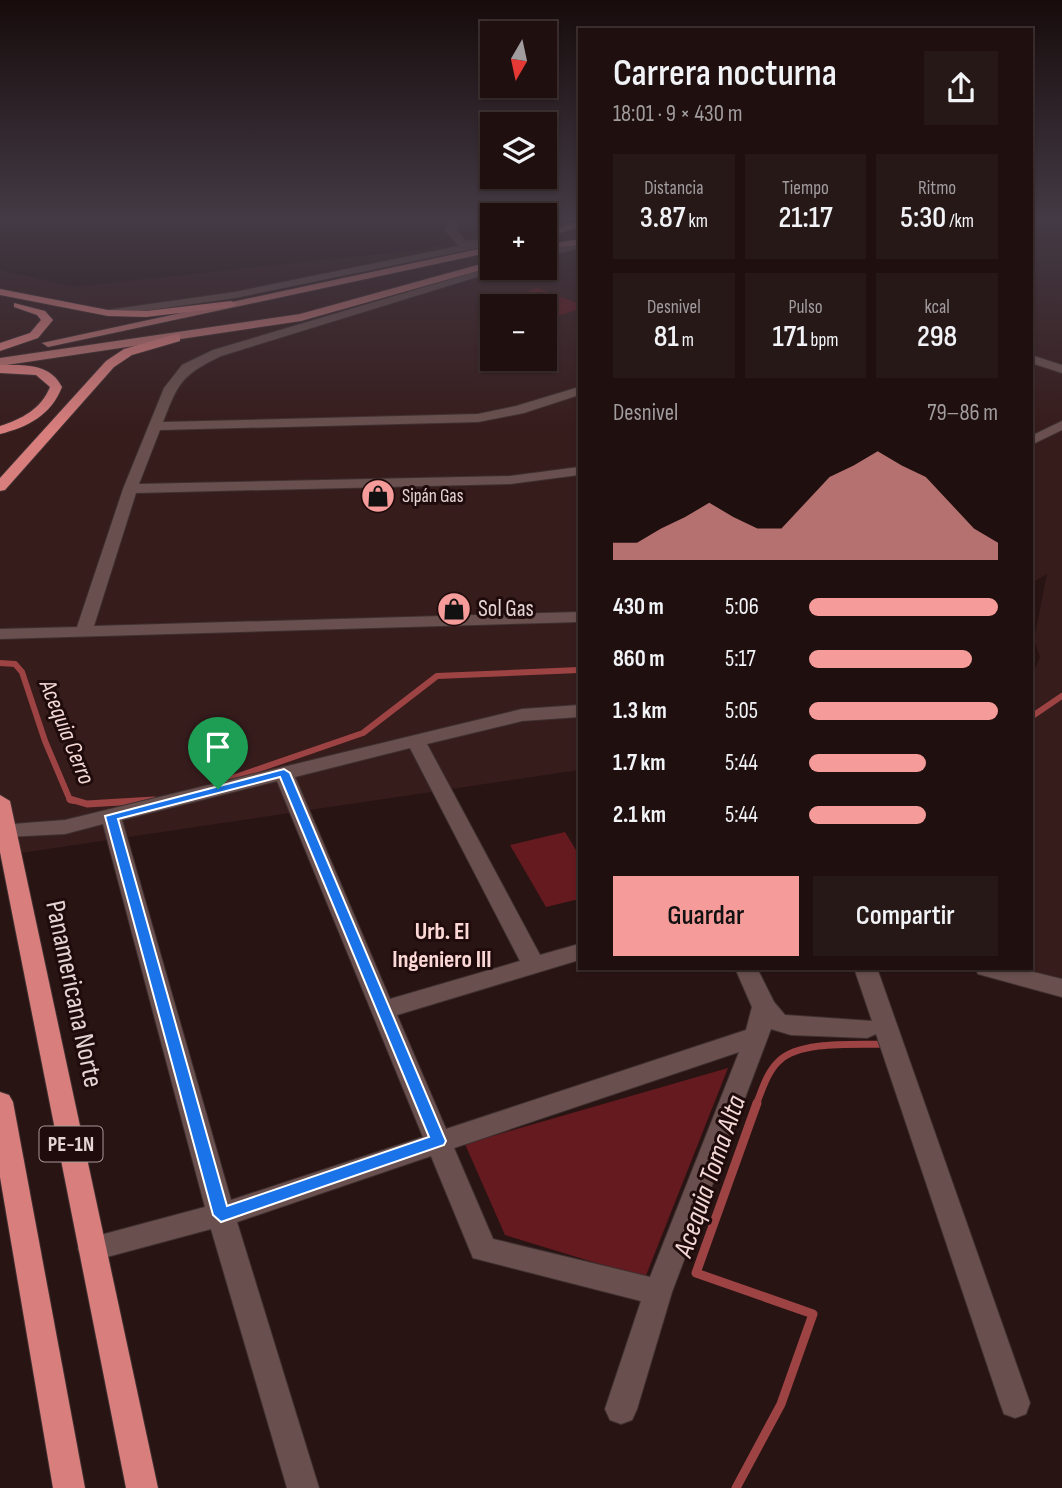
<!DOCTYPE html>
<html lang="es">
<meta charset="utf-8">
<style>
body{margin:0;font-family:"Sofia Sans Condensed",sans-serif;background:#271818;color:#f1f3f6;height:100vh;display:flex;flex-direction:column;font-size:26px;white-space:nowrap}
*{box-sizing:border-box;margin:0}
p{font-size:23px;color:#a19c9e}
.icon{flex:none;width:38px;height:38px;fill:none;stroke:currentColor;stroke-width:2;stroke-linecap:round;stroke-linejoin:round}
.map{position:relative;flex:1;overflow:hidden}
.details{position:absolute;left:578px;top:28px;width:455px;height:942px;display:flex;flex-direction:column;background:#1f0f0f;border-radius:0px;box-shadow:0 2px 5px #0004,0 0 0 2px #3c2f2f}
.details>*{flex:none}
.needle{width:46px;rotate:189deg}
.fabs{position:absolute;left:480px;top:21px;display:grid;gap:14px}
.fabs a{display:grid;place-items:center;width:77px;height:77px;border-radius:0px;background:#1f0f0f;box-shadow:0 2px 5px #0004,0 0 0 2px #3c2f2f;font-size:35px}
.pin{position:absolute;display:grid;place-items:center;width:60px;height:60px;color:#fff;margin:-72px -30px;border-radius:50% 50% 50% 0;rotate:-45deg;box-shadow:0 0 7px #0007}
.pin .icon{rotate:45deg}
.round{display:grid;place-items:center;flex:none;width:74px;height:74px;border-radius:0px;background:#271818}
.overview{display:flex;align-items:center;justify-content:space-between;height:119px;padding:0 35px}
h1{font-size:38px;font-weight:600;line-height:52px}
.stats{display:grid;grid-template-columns:repeat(3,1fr);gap:10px;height:119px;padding:7px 35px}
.stats div{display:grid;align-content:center;border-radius:0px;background:#271818;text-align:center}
.stats b{font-size:30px;font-weight:600}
.stats small{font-size:19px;font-weight:400}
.stats p{font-size:19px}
.chart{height:196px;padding:14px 35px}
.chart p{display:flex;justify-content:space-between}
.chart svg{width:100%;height:126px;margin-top:7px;fill:#f59b99;opacity:.7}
.action{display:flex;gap:14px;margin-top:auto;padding:14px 35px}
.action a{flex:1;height:80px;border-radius:0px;background:#f59b99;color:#111;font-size:28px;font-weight:600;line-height:80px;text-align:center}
.action a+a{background:#271818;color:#f1f3f6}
ul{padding:0 35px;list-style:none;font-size:23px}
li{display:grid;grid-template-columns:112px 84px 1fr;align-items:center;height:52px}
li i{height:18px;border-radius:9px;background:#f59b99}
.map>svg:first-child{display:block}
.built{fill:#371c1c;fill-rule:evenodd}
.green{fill:#651a1f}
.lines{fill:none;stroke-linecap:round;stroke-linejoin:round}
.stream-far2{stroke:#9e4344;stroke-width:6}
.stream-far1{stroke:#9e4344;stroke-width:7}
.stream{stroke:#9e4344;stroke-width:9}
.minor-casing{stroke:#3f3030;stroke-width:2}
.tertiary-casing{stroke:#3f3030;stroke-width:2}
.primary-casing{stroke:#3f3030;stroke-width:2}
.trunk-casing{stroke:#3f3030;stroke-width:2}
.minor{fill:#69504e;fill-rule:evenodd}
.tertiary{fill:#69504e;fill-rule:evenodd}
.primary{fill:#bc7371;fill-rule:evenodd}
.trunk{fill:#d87e7d;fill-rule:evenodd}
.route{fill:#1a73e8;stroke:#fff;stroke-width:2;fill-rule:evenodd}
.labels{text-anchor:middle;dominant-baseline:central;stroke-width:6;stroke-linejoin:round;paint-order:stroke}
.far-poi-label{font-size:19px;fill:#e4d5d4;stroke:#1f0b0b;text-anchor:start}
.shield{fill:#1f0b0b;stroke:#a99898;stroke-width:2}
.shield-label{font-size:21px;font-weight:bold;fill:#e4d5d4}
.poi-label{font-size:23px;fill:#e4d5d4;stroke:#1f0b0b;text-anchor:start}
.water-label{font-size:24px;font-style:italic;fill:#f3d8d6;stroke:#1f0b0b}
.neighbourhood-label{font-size:24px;font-weight:bold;fill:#fbd8d6;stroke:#1f0b0b}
.near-street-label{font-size:28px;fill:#e4d5d4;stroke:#1f0b0b}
.near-water-label{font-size:28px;font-style:italic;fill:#f3d8d6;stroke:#1f0b0b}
</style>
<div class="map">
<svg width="1062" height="1488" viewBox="0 0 1062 1488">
<rect width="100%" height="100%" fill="#291414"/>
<g class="built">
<path d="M544,220H579V770L0,856V270L73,287L427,249L492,228V268H544ZM492,306H544V359H492Z"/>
<polygon points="1031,220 1062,220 1062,980 1015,968 1031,968 1031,678 1040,657 1034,640 1047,574 1031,583"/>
</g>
<g class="green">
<polygon points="538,288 579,304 579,309 544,320 544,306 500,306 490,302"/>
<polygon points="565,832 579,855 579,899 546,907 510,845"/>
<polygon points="728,1068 645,1278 505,1235 465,1144"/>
</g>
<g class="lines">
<g class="stream-far2">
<polyline points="0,663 15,664 22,672 45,741 70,800 74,801"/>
<polyline points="1031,717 1062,696"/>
<polyline points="218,783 363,733 437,676 579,670"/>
<polyline points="140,801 154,800"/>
</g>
<g class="stream-far1">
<polyline points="70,799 87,804 154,800"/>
<path d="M756,1105C762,1090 767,1072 779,1061C800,1040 858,1045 886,1044"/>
</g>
<polyline class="stream" points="736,1488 781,1404 813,1314 696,1273 757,1103"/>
<g class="minor-casing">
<g id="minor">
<polygon points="444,220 455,220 459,225 455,229 466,241 492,239 492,245 235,298 108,316 102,313 108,310 235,292 459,246 444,229 448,225"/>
<polygon points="579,242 579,248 544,258 544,252"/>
<path d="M492,267L506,268L221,356C182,375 179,381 163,422L478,414L516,406L579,387V395L524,413L478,422L160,430L139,484L510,476L579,467V475L510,484L136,493L94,626L579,612V622L0,639V629L77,627L123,489L164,388L182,365L213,350Z"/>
<path d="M579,705V717L522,721L427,744L540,955L579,944V960L397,1015L446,1129L746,1030L752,1007L735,968H757L774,1002L785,1015L872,1021L854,968H877L1030,1403L1026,1414L1015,1418L1004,1414L1000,1403L876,1034L867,1038L791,1035L771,1029L672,1292L637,1409L632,1420L621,1424L610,1420L605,1409L641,1301L473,1258L431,1156L237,1222L319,1488H287L211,1229L92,1261L82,1258L78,1249L82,1240L205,1207L103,824L65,834L6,837L0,835V825L65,820L522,709ZM410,748L520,961L390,999L295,777ZM277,781L423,1137L231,1200L122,820ZM739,1052L650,1277L493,1239L454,1148Z"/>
</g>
</g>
<g class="tertiary-casing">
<g id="tertiary">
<polygon points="1031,355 1062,365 1062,373 1031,363"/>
<polygon points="1062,421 1062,430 1031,445 1031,436"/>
<polygon points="975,968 1017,968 1062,979 1062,997 978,974"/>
</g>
</g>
<g class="primary-casing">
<g id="primary">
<polygon points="579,221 579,227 544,238 544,232"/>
<polygon points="579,239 579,245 550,248 545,245"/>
<polygon points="492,246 492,252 48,347 42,343"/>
<polygon points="492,261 492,267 301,321 0,366 0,358 300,314"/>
</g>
</g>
<g class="trunk-casing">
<g id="trunk">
<polygon points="0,289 108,310 146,311 231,301 237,304 231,307 146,317 108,316 0,295"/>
<polygon points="14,303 45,311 53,320 38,338 0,351 0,343 30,333 41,320 37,315 14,307"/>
<polygon points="176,334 180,335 180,341 132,355 114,367 5,490 0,491 0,478 106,361 124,349"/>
<path d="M0,365C24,365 50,363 62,387C51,415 28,427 0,434V426C22,419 41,409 50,387L36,375L0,373Z"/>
<polygon points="0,795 10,801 158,1488 126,1488 0,852"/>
<polygon points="0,1092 9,1095 13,1102 85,1488 53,1488 0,1177"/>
</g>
</g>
<use href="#minor" class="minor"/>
<use href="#tertiary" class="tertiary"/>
<use href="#primary" class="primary"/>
<use href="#trunk" class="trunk"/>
</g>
<linearGradient id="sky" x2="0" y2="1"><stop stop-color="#170b0b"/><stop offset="0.51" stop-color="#433a45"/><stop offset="1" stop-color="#433a45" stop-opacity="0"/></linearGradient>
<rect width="1062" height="429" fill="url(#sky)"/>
<path class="route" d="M284,769L290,773L446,1141L444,1145L221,1222L213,1215L105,816ZM280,777L429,1137L227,1206L118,819Z"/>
<defs>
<g id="shop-disc" transform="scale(1.75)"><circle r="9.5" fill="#f59b99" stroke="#1f0b0b"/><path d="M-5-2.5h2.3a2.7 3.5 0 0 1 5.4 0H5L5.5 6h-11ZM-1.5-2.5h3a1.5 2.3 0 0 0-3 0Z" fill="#111"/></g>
</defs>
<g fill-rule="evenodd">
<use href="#shop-disc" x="378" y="496"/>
<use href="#shop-disc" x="454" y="609"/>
</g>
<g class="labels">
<g class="far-poi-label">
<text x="402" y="496">Sipán Gas</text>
</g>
<rect class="shield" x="39.5" y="1126.5" width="63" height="35" rx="5"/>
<g class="shield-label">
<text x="71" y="1144">PE-1N</text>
</g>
<g class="poi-label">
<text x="478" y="609">Sol Gas</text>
</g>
<g class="water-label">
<text transform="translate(67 732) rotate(68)">Acequia Cerro</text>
</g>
<g class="neighbourhood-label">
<text x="442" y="931">Urb. El<tspan x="442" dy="28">Ingeniero III</tspan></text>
</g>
<g class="near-street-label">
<text transform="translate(74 994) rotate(78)">Panamericana Norte</text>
</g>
<g class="near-water-label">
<text transform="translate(710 1176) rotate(-71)">Acequia Toma Alta</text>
</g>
</g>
</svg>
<div class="fabs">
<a><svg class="needle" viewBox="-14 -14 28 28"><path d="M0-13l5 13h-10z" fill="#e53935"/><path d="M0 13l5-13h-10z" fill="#a19c9e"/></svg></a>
<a><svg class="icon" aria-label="layers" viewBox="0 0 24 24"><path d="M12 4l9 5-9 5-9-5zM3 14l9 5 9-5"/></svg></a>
<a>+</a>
<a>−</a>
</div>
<div class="pin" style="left:218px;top:789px;background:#1e9e55"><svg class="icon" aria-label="arrive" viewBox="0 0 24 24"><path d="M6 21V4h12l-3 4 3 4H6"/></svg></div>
<section class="details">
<div class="overview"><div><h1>Carrera nocturna</h1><p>18:01 · 9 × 430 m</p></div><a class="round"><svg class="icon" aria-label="share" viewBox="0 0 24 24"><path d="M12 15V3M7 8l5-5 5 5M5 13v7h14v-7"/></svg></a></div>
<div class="stats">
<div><p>Distancia</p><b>3.87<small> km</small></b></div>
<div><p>Tiempo</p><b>21:17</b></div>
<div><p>Ritmo</p><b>5:30<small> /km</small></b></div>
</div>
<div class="stats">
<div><p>Desnivel</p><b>81<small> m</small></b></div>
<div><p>Pulso</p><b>171<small> bpm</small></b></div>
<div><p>kcal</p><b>298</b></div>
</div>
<div class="chart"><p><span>Desnivel</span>79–86 m</p>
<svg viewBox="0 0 160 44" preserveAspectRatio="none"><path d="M0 44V38L10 38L20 33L30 29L40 24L50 29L60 33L70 33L80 24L90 15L100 11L110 6L120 11L130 15L140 24L150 33L160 38V44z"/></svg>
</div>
<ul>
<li><b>430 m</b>5:06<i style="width:100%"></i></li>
<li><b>860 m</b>5:17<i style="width:86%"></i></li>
<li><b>1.3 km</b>5:05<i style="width:100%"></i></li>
<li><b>1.7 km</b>5:44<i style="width:62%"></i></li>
<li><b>2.1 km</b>5:44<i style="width:62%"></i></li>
</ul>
<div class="action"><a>Guardar</a><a>Compartir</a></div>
</section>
</div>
